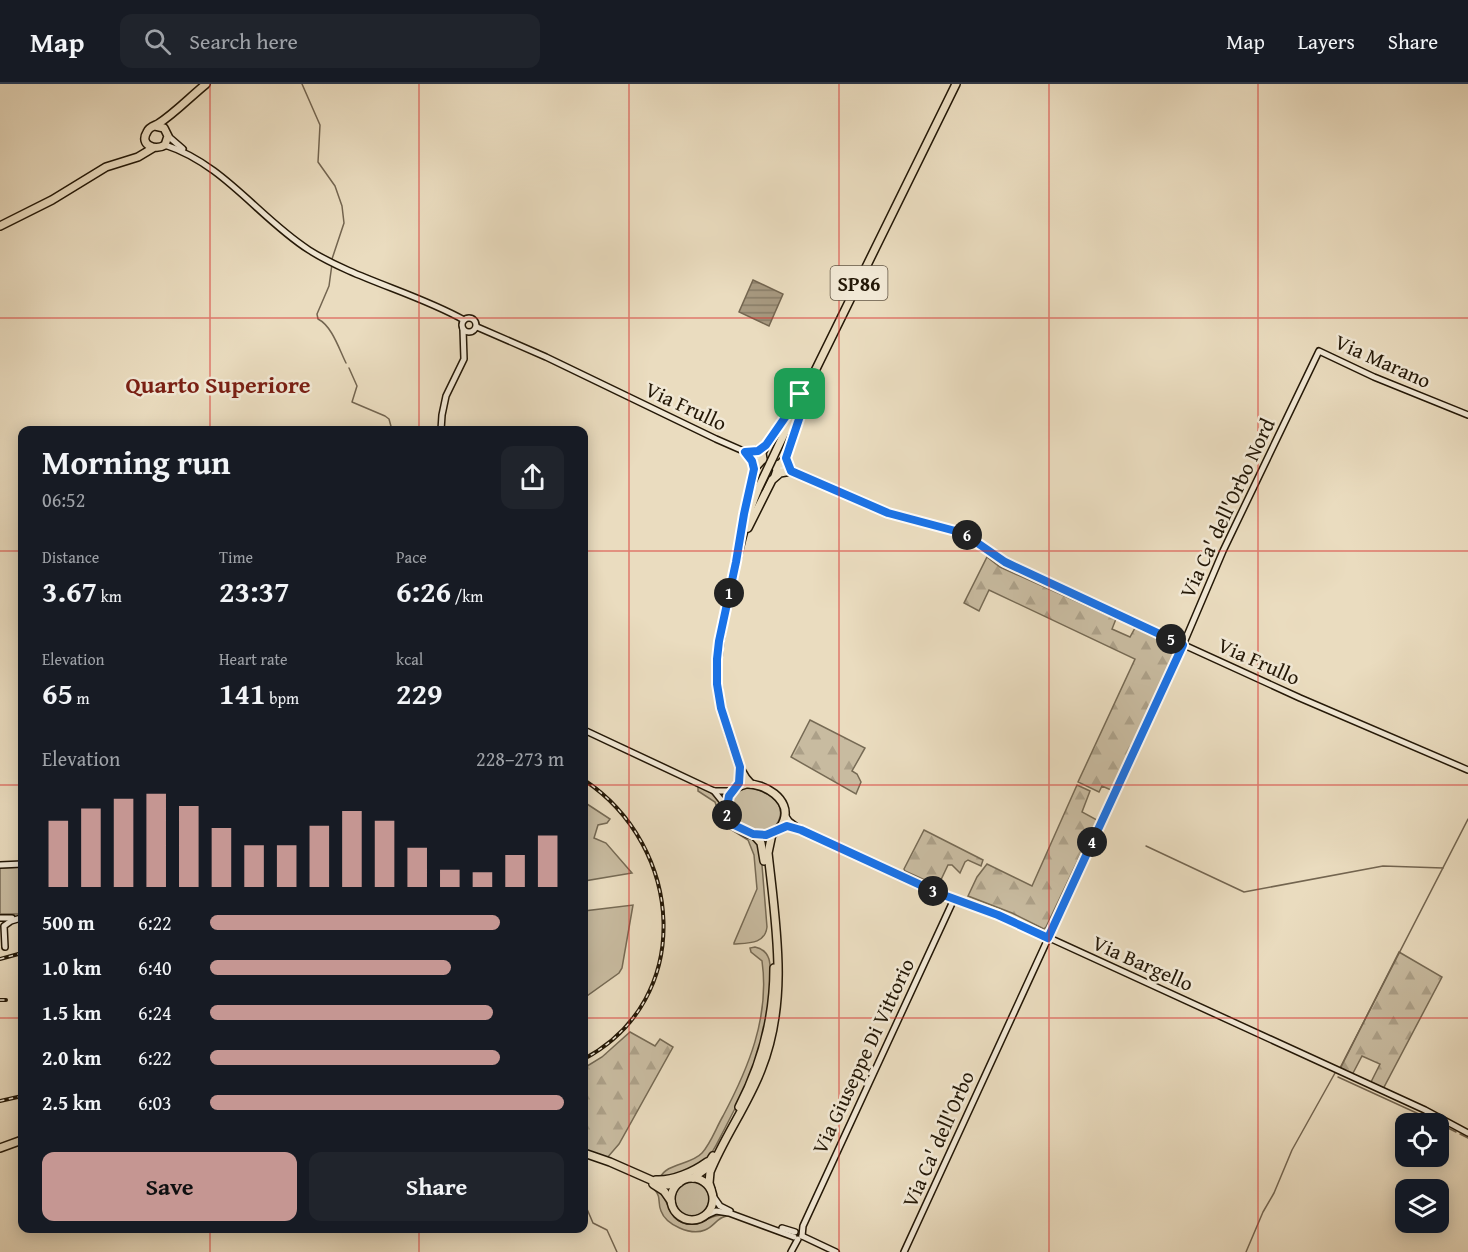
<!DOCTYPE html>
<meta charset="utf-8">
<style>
body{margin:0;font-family:"Gentium Book Plus",serif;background:#20242c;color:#f1f3f6;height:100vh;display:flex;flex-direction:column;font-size:22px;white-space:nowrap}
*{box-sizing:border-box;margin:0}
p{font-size:20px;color:#9ea1a6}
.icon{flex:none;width:33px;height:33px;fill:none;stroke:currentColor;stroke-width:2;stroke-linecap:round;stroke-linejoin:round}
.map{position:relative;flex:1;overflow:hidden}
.details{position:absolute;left:18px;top:342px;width:570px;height:807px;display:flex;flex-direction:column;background:#171b24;border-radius:12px;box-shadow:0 3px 15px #0003}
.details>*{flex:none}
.tools{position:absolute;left:1395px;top:1029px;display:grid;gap:12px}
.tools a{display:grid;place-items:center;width:54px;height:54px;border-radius:12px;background:#171b24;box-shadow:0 3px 15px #0003;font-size:30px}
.pin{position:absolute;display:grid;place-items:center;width:51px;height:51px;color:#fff;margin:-26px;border-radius:12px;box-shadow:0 3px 9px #0006}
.km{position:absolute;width:30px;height:30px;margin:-15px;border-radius:50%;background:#222;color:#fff;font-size:16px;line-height:30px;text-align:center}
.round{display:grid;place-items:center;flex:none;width:63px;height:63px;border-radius:12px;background:#20242c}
.summary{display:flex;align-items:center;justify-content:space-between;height:102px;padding:0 24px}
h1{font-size:33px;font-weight:600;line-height:45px}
.metrics{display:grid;grid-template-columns:repeat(3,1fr);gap:9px;height:102px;padding:6px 24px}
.metrics div{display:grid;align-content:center}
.metrics b{font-size:30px;font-weight:600}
.metrics small{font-size:16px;font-weight:400}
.metrics p{font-size:16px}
.chart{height:168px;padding:12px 24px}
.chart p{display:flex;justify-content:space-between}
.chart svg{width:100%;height:108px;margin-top:6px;stroke:#c59692;stroke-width:6}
.primary-button{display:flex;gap:12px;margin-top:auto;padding:12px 24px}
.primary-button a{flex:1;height:69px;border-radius:12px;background:#c59692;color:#111;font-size:24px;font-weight:600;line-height:69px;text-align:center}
.primary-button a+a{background:#20242c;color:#f1f3f6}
ul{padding:0 24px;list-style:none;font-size:20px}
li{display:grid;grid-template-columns:96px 72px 1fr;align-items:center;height:45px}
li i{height:15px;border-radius:8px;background:#c59692}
header{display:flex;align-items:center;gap:36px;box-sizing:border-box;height:84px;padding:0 30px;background:#171b24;border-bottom:2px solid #363941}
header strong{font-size:28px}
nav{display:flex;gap:33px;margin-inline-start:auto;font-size:21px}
.search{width:420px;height:54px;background:#20242c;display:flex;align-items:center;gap:15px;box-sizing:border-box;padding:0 21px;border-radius:12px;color:#9ea1a6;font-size:22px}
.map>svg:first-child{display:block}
.grass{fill:#c8bba0;stroke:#766a54;stroke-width:1.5}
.forest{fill:url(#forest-firs);stroke:#766a54;stroke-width:1.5}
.water{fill:url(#water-rules);stroke:#736550;stroke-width:1.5}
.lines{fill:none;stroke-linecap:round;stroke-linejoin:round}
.stream{stroke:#736550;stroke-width:1.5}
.secondary-casing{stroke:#241807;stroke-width:8}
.primary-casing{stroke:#241807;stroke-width:10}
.secondary{stroke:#f1e8d5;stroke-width:5}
.primary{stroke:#eadcbf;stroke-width:7}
.rail-casing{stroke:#241807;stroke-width:4}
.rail{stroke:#f1e8d5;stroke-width:1.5;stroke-dasharray:4.5;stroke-linecap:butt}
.primary-bridge-casing{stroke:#241807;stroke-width:10;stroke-linecap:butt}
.primary-bridge{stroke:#eadcbf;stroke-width:7}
.route-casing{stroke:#fff;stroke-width:12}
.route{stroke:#1a73e8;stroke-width:8}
.grid{fill:none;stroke:#d62828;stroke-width:1.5;stroke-opacity:0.55}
.labels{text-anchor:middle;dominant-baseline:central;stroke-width:5;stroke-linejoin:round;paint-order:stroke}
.shield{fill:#f1e8d5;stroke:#625645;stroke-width:1.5}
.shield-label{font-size:20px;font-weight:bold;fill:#241807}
.street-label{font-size:21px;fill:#241807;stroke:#f1e8d5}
.quarter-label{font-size:24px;font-weight:bold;fill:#7a1f14;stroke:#f1e8d5}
</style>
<header>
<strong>Map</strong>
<div class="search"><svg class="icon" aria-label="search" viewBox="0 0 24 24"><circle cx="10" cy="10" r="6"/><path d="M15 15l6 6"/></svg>Search here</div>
<nav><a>Map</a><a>Layers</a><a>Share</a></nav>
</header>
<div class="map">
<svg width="1468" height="1168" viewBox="0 0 1468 1168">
<defs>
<pattern id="forest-firs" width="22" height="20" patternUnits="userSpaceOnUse" patternTransform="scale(1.5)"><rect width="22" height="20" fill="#c8bba0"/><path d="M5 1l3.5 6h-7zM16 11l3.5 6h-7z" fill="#aca088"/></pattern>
<pattern id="water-rules" width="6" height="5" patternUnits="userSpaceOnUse" patternTransform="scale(1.5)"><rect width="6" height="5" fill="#a79980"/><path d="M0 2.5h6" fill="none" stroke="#887c67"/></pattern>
</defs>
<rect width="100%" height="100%" fill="#eadcbf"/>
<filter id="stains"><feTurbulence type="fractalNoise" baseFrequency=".00333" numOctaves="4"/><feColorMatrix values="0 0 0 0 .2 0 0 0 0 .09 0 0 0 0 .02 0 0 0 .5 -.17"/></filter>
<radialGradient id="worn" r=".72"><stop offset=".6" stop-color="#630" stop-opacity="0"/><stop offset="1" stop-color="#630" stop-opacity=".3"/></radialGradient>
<g class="grass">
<path d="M698,702C708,707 720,712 723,723C725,730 725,735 730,741C743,754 754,748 761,769L767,843C765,860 749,859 734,860V859L757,805L754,771L748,756L722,740L715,718L698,707Z"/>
<path d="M751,704C765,707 784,716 780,733C773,763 719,741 732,714C736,707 743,704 751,704Z"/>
<polygon points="584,718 610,735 607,739 598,741 594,754 606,759 632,789 584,797"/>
<polygon points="22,783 22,830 0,830 0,784"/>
<polygon points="633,821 622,884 619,889 584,914 584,827"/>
<path d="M755,863C774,867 770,886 770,901C768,953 749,999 725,1044C719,1055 714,1068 706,1076C697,1085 673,1093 660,1094C666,1079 691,1081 702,1069C711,1059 716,1044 723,1032C748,985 770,933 762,877L751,868L750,864Z"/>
<circle cx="692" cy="1115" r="17"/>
<path d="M654,1105C670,1112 666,1133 683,1139C701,1145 711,1127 728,1132C718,1132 714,1143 705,1146C691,1152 666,1141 661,1127C657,1117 662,1114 654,1105Z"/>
</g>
<g class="forest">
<polygon points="987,473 1000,483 1116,535 1112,545 1130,553 1135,544 1175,562 1175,569 1111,706 1102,702 1099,708 1078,698 1135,575 989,506 979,527 964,519"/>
<polygon points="810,636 865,664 852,687 857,690 861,698 856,710 791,673"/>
<polygon points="1077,701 1090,707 1082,728 1097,736 1046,843 1044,845 1012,829 968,812 977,793 987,780 1032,802"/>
<polygon points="924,746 983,776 981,782 968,776 965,778 960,789 952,781 948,781 938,802 905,787 904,785"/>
<polygon points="1399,868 1442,893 1383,1005 1370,1000 1380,980 1362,972 1352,991 1340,985"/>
<polygon points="630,948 655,962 660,955 673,963 619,1060 607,1074 584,1067 584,984 602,973"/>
</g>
<polygon class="water" points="753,196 783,210 769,242 739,228"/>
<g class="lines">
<g class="stream">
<polyline points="302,0 320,41 318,78 335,102 342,122 344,139 332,175"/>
<path d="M332,180L329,202L317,230L318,235C332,242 339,265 346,279"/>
<polyline points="349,284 357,302 352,318 385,332 389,335 392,346"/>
<polyline points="1146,762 1244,808 1383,782 1443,784"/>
<polyline points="1340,984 1468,735"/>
<polyline points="1338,993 1421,1031"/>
<polyline points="1426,1033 1456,1048"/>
<polyline points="1460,1050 1468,1054"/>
<polyline points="584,1118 593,1139 607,1146 617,1168"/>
<polyline points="1246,1168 1263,1128 1274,1109 1292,1066 1335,989"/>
</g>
<g class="secondary-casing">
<g id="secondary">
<polyline points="168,52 183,65"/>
<path d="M165,61C224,80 259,134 309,166C355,195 416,209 464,236"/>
<circle cx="469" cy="241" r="7"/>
<polyline points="477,243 546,273 716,355 764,376"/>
<polyline points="441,346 442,331 446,312 464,275 463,245"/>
<polyline points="775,381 888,429 963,449 1013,483 1300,614 1468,686"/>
<polyline points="584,646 714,707 732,707"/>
<polyline points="714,707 726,722"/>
<polyline points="785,731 789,737 801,746 938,809 1008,835 1425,1026 1468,1049"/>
<polyline points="0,781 22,780"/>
<polyline points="0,834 12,834"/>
<polyline points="5,863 4,842 11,837 21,834"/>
<polyline points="713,1112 720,1122 730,1127"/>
<polyline points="707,1131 716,1127 729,1129 794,1153"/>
<polyline points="782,1144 795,1148"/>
<polyline points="802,1152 803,1142 954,815"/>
<polyline points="802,1152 836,1168"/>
<polyline points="791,1168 798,1155"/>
<polyline points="904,1168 1183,561 1223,467 1319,267 1374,293 1468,331"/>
</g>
</g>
<g class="primary-casing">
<g id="primary">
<path d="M155,42L164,44L168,52L165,61C155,67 139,61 147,48C149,43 154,42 158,40C175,29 190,13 206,0"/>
<polyline points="0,142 52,116 106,83 138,73 153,64"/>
<polyline points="785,348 956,0"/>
<polyline points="745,368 755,368 766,361 802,307"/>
<polyline points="775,392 777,386 775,381 780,380 786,374 807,313"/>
<polyline points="743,433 754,385 763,375 762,369 766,361"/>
<polyline points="748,444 772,396 780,389 791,387 786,374"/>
<path d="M746,700C764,699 791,715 784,736C782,742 778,747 772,750C739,764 702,711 746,700Z"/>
<path d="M751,700C740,690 738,676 733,663C727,643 719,623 718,601C715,567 724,535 731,502C738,469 745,436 758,405"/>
<polyline points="753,750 761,759 764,777"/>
<path d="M739,1023C762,979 774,933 774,884"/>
<polyline points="0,1064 22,1056"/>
<polyline points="584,1069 610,1078 660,1100 668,1101 679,1099"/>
<circle cx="692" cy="1115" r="21"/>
<polyline points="693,1094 704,1086 713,1072"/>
<path d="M656,1096C673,1097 693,1088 707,1078"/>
<polyline points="653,1100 664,1107 671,1117"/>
<path d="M711,1105L709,1099L710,1088C724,1053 747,1022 761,986C789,916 776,842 768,769L772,750"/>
</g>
</g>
<use href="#secondary" class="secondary"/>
<use href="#primary" class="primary"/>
<g class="rail-casing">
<g id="rail">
<path d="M584,696C684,762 696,915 584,975"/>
<polyline points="0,875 22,869"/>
<polyline points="0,916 6,916"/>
<polyline points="0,1017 22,1012"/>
</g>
</g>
<use href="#rail" class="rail"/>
<g class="primary-bridge-casing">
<polyline id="primary-bridge" points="758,405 785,348"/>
</g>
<use href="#primary-bridge" class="primary-bridge"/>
</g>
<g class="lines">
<g class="route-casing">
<polygon id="route" points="813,293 786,374 791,387 888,429 963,449 1005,478 1183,561 1048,854 998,831 938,809 801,746 787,742 766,751 753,750 734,741 726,728 729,712 739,699 740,683 721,624 717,600 717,575 719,557 736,478 744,430 754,385 752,377 745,368 758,367 766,361"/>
</g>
<use href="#route" class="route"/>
</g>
<path class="grid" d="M210,0V346M419,0V346M629,0V1168M839,0V1168M1049,0V1168M1258,0V1168M0,234H1468M0,467H22M584,467H1468M0,701H22M584,701H1468M0,934H22M584,934H1468M210,1144V1168M419,1144V1168"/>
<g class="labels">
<rect class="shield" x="830.5" y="182" width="57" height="34" rx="4.5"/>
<g class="shield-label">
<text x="859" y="199">SP86</text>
</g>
<g class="street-label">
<text transform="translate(1383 277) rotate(24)">Via Marano</text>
<text transform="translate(686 322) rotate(25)">Via Frullo</text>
<text transform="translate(1227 424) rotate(-65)">Via Ca' dell'Orbo Nord</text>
<text transform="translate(1259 577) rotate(24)">Via Frullo</text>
<text transform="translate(1143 879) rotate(24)">Via Bargello</text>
<text transform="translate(863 972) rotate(-65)">Via Giuseppe Di Vittorio</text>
<text transform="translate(938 1055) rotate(-66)">Via Ca' dell'Orbo</text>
</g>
<g class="quarter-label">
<text x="218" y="300">Quarto Superiore</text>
</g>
</g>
<rect width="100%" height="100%" filter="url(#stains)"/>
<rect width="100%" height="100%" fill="url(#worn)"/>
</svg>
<div class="tools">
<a><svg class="icon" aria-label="locate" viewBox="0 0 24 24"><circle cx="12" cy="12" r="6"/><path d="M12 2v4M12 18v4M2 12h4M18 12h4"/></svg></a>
<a><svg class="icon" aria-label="layers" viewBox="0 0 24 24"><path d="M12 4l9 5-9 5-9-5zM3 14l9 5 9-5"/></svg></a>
</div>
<div class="pin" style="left:800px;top:310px;background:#1e9e55"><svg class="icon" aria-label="arrive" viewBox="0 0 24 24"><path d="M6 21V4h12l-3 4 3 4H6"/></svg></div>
<b class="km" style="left:729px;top:509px">1</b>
<b class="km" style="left:727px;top:731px">2</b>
<b class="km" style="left:933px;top:807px">3</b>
<b class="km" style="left:1092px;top:758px">4</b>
<b class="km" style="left:1171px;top:555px">5</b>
<b class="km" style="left:967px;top:451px">6</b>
<section class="details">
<div class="summary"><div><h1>Morning run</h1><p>06:52</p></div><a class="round"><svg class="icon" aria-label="share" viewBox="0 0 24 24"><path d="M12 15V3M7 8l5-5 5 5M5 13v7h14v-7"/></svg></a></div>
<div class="metrics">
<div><p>Distance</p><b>3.67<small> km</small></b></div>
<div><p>Time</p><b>23:37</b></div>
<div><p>Pace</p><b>6:26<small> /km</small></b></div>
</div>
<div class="metrics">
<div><p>Elevation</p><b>65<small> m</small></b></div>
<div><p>Heart rate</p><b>141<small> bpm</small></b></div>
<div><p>kcal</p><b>229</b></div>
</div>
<div class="chart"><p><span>Elevation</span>228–273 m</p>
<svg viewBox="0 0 160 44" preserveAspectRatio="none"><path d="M5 44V17M15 44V12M25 44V8M35 44V6M45 44V11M55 44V20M65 44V27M75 44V27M85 44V19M95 44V13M105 44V17M115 44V28M125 44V37M135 44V38M145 44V31M155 44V23"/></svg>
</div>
<ul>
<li><b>500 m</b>6:22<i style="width:82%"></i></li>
<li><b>1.0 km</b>6:40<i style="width:68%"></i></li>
<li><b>1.5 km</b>6:24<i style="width:80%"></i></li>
<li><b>2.0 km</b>6:22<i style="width:82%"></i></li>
<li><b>2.5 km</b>6:03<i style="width:100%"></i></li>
</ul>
<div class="primary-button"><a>Save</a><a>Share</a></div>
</section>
</div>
